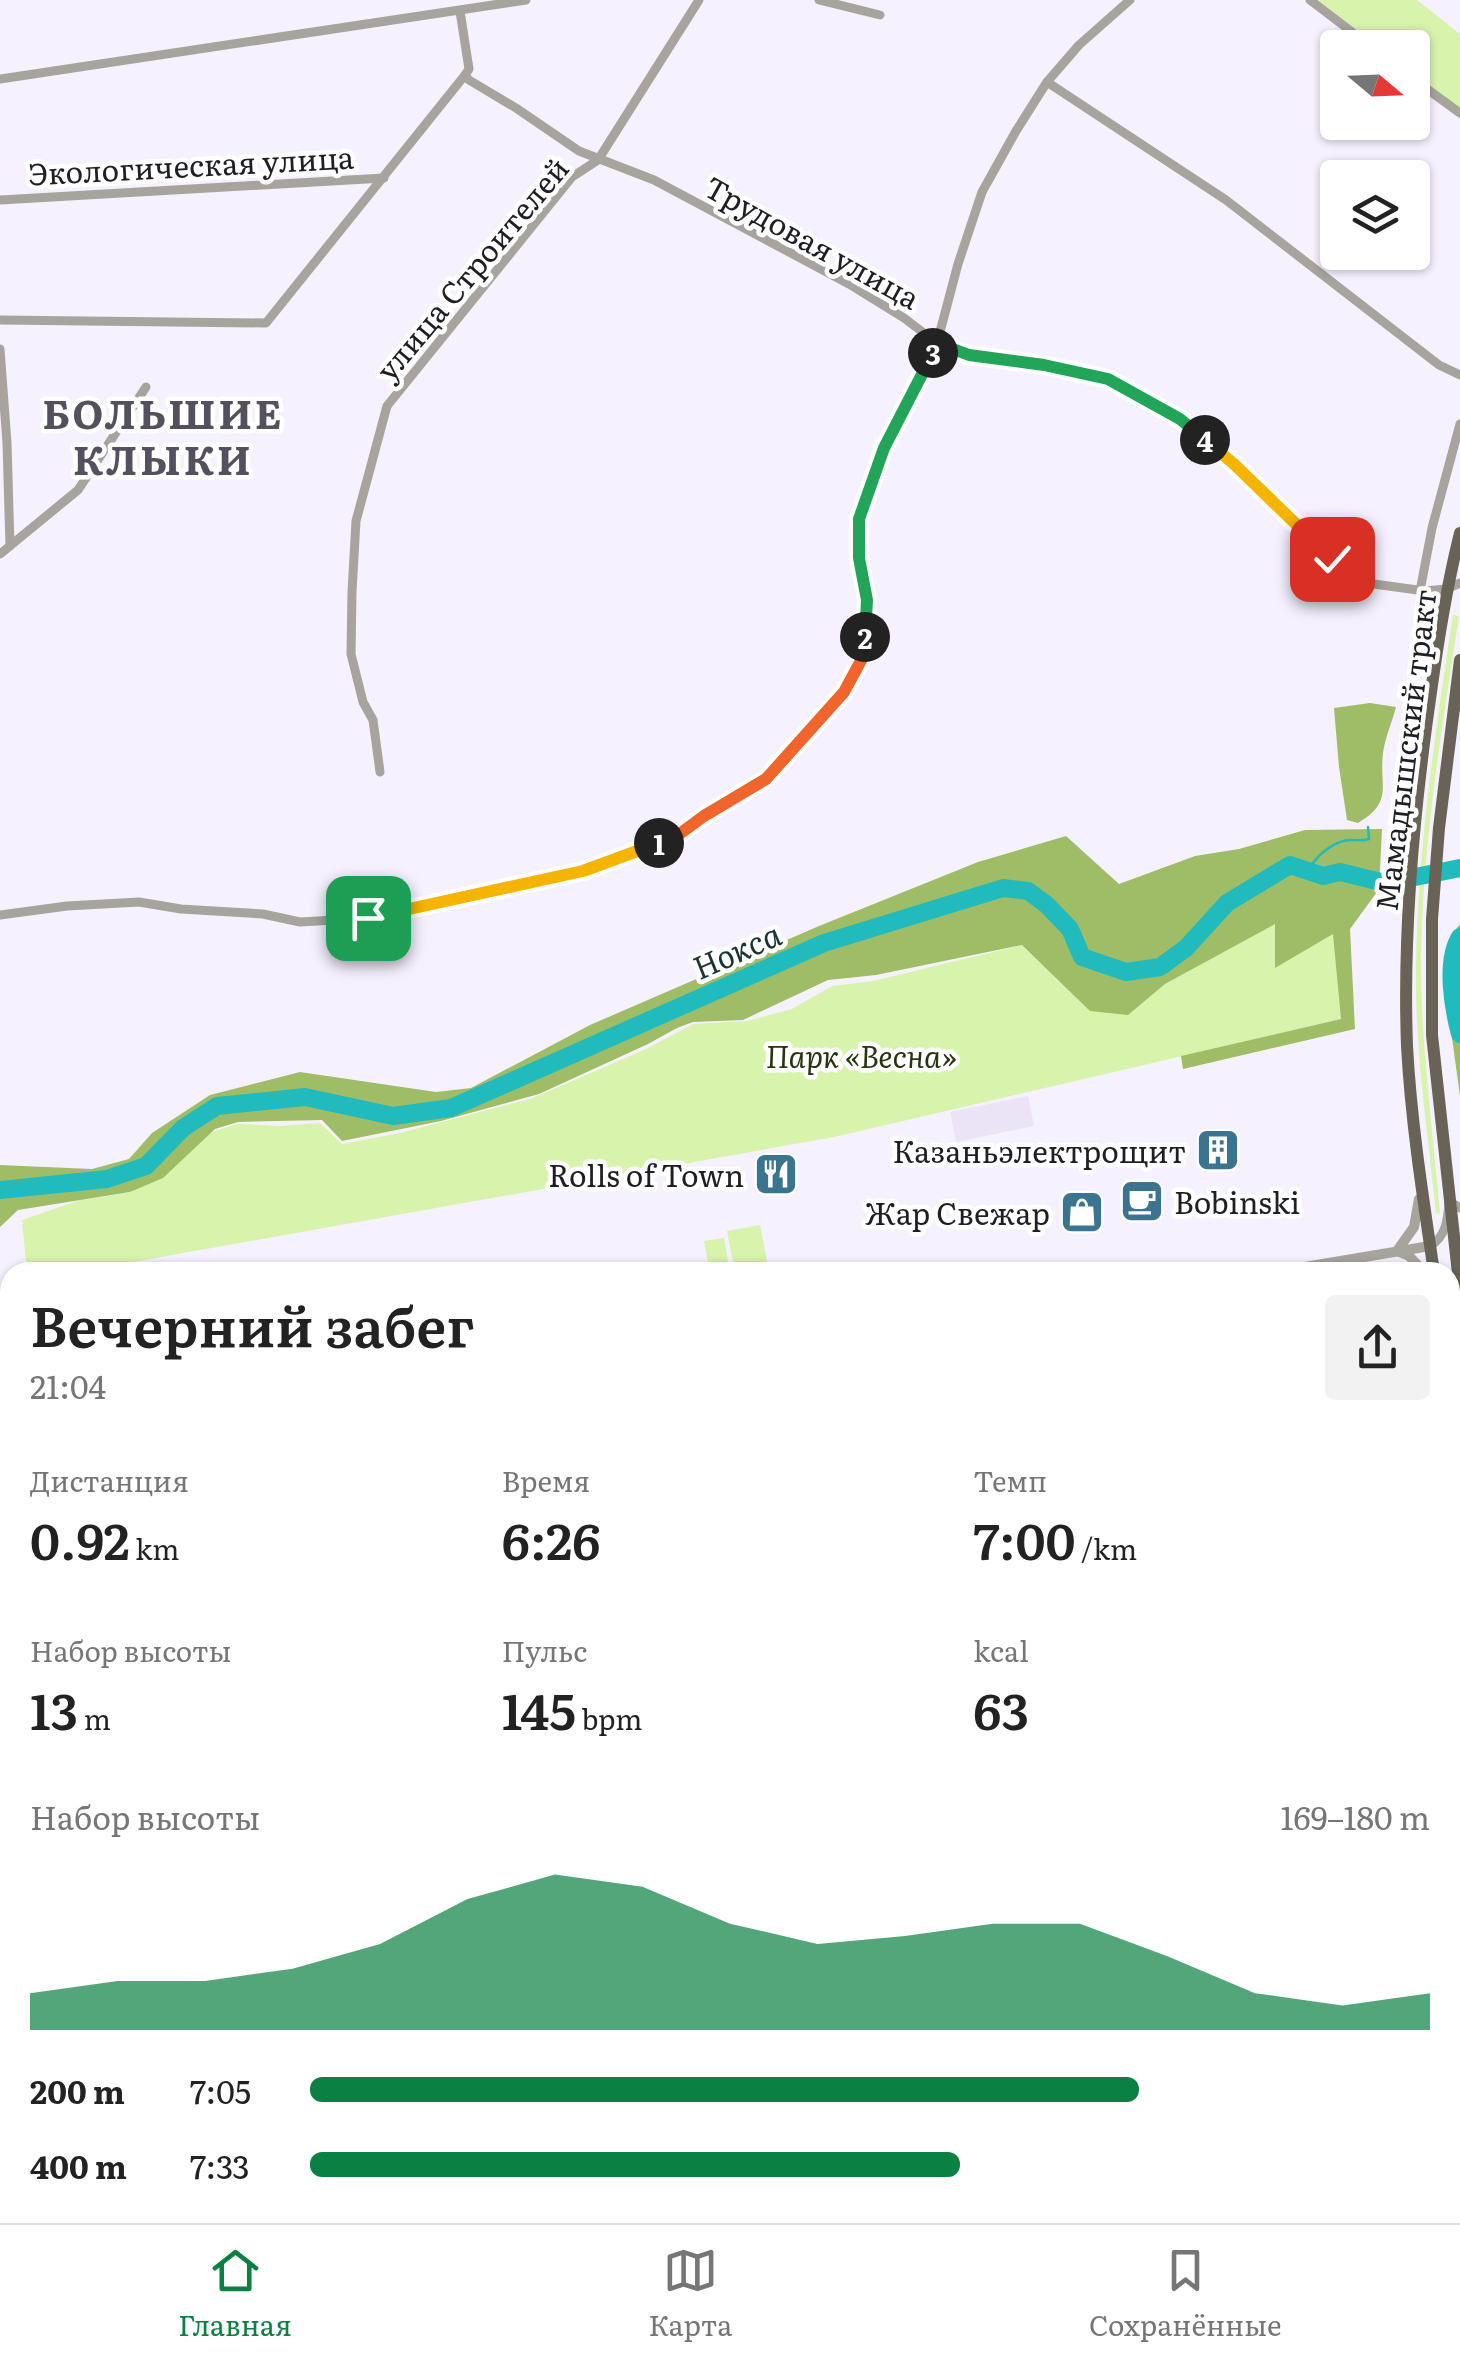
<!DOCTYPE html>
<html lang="ru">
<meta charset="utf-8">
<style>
body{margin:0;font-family:Literata,serif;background:#f2f2f2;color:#222;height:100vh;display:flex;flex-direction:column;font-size:38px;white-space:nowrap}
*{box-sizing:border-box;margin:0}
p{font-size:32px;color:#767676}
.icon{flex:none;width:55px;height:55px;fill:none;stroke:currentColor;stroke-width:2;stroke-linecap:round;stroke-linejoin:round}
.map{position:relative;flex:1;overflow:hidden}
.drawer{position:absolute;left:0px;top:1262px;width:1460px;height:962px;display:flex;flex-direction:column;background:#fff;border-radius:30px 30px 0 0;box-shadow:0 2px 8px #0004}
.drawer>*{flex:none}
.needle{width:65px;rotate:109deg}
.fabs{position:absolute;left:1320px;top:30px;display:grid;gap:20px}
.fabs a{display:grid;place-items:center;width:110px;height:110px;border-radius:10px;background:#fff;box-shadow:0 2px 8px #0004;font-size:50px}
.pin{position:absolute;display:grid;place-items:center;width:85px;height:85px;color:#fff;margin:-42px;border-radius:20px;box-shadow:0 5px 15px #0006}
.km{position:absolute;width:50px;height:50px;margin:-25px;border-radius:50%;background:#222;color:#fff;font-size:28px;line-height:50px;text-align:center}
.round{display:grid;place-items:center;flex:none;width:105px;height:105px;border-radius:10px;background:#f2f2f2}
.headline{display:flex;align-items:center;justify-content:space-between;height:170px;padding:0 30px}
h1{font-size:55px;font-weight:600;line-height:75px}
.metrics{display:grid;grid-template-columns:repeat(3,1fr);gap:15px;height:170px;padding:10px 30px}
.metrics div{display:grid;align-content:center}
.metrics b{font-size:50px;font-weight:600}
.metrics small{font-size:28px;font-weight:400}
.metrics p{font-size:28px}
.chart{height:280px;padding:20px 30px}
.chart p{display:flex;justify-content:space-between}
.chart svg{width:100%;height:180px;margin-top:10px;fill:#0b8043;opacity:.7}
ul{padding:0 30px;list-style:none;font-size:32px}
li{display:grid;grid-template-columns:160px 120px 1fr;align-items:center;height:75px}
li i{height:25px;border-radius:12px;background:#0b8043}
.menu{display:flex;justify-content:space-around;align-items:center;height:140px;border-top:2px solid #e0e0e0;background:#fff;font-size:28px;color:#767676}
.menu a{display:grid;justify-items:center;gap:5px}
.menu .on{color:#0b8043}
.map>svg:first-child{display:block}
.built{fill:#ebe4f7}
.education{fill:#fae6d7}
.green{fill:#d8f3ac}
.forest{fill:#9fbd67}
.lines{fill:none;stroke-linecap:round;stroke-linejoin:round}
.stream{stroke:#22bbbd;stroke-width:2.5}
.river{stroke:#22bbbd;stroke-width:18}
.minor{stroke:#a7a49d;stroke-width:9}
.tertiary{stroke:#a7a49d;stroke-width:10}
.primary{stroke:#686356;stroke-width:12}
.split-1-casing{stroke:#fff;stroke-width:20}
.split-2-casing{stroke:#fff;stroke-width:20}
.split-3-casing{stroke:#fff;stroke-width:20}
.split-4-casing{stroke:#fff;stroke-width:20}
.split-5-casing{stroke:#fff;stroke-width:20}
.split-1{stroke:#f5b400;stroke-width:12}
.split-2{stroke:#f0652b;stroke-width:12}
.split-3{stroke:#22a559;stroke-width:12}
.split-4{stroke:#22a559;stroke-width:12}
.split-5{stroke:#f5b400;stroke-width:12}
.labels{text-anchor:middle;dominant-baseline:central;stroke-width:9;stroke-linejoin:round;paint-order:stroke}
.street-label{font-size:30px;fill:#201e24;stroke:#fff}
.park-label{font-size:30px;font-style:italic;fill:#283410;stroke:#fff}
.poi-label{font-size:30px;fill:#201e24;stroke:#fff;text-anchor:end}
.water-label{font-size:32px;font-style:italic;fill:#1b3333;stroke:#fff}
.district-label{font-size:40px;font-weight:bold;letter-spacing:2.5px;fill:#55505e;stroke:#fff}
</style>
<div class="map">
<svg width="1460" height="2223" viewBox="0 0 1460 2223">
<rect width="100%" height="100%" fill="#f6f1ff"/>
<polygon class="built" points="1028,1096 1034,1126 956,1142 950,1112"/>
<polygon class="education" points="0,1517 10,1517 10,1876 3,1870 0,1852"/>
<g class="green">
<polygon points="1318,0 1417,0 1460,34 1460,109 1413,73 1412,48 1379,47"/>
<path d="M1453,615L1459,616C1441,734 1421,852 1421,971C1422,1052 1433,1133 1440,1213L1436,1214C1428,1134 1415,1052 1416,971C1417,852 1435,733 1453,615Z"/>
<polygon points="1379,889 1350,929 1342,1019 834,1137 77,1272 27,1272 22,1220 77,1201 131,1192 214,1131 238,1124 280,1126 320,1123 342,1144 400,1133 533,1098 646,1049 693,1024 747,1021 792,1009 832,986 873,981 1022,945 1051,972 1165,984 1276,923"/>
<polygon points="760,1225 769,1271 735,1272 727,1231"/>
<polygon points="724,1238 730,1272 710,1272 704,1241"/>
<polygon points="10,1562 10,1638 8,1639 0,1596 0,1564"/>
<polygon points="1450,1754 1460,1757 1460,1902 1455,1904 1451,1939"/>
</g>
<g class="forest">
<path d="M1370,703L1396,707C1392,722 1385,738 1383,753C1379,786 1394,802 1358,823L1347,820L1339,767L1334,708Z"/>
<polygon points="1382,829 1379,889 1350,929 1355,1029 1183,1069 1181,1056 1341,1019 1333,934 1275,968 1275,924 1165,984 1128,1015 1090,1011 1022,945 876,975 828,980 743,1020 693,1022 677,1028 648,1044 539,1094 441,1121 342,1141 322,1120 238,1122 215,1129 163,1178 130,1192 18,1210 0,1227 0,1165 92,1169 129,1159 152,1133 210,1095 300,1072 436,1092 471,1088 590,1025 819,926 978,862 1066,836 1119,884 1195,856 1239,849 1305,830"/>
<polygon points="1460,924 1460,1096 1448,1009 1452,934"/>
<polygon points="0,1307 6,1309 10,1351 10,1419 0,1424"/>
<polygon points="465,2215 496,2215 504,2221 515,2215 534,2215 537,2223 459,2223"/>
</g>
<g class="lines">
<g class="stream">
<path d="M1309,870C1316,855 1335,840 1351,840C1357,840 1363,841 1369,839L1368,827"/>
<polyline points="0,1513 10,1513"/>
<polyline points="314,2215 322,2223"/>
</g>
<g class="river">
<path d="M1460,937C1445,961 1453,1008 1460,1034"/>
<polyline points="0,1190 107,1179 146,1166 183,1128 217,1106 305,1097 393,1116 451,1108 824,943 1003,888 1028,891 1047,905 1070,929 1082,957 1126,972 1160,967 1186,948 1227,903 1290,865 1323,876 1340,872 1385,883 1460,868"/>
<polyline points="1450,1638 1452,1631"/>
<polyline points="1450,1960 1450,1962"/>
<polyline points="1351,2215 1352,2223"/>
</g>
<g class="minor">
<polyline points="819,0 880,15"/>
<polyline points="1310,0 1373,48"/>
<polyline points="465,75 469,80 516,108 579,151 654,180 849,284 904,318 937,343 969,355 1044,365 1108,379 1180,419 1234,464 1332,559 1359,582 1425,591 1446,589 1460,583"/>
<polyline points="1412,78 1460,113"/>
<polyline points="0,79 526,0"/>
<polyline points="1047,82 1226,200 1439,365 1460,375"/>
<polyline points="0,200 384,178"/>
<polyline points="0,320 266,323 465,75 469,69 460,11"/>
<polyline points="0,349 7,443 10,546"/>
<polyline points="0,554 78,490 146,387"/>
<polyline points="1420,591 1432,528 1460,424"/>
<polyline points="380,772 373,720 363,702 351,654 352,592 356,521 387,406 572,177 598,160 699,0"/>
<polyline points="0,915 67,906 139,902 181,909 263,914 300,922 368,918 583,871 674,837 704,816 766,779 844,692 864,655 867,600 859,558 859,519 884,448 923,375 937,343 958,264 982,192 1016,131 1047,82 1079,45 1130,0"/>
<path d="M1430,1246C1446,1237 1448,1219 1449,1201L1460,1208"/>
<polyline points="1450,1481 1460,1484"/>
<polyline points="0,2059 10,2060"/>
<polyline points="0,2147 10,2154"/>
<polyline points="95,2215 106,2223"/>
<polyline points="299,2215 307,2223"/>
<polyline points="747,2215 748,2223"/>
<polyline points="1333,2215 1334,2223"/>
<polyline points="282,2223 282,2215"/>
<polyline points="1050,2223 1050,2215"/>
</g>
<g class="tertiary">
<polyline points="1419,1199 1414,1227 1397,1251 1409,1256 1424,1272"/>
<polyline points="1275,1272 1430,1246"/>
<polyline points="0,1485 10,1486"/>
<path d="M1460,1666C1452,1682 1452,1705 1460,1722"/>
</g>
<g class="primary">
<polyline points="1460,660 1439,828 1432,919 1432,1035 1460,1292"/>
<path d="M1434,1272C1423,1198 1411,1121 1407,1046C1403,939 1412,833 1426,728C1435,662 1444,597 1460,533"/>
<polyline points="1450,1394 1460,1467"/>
</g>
</g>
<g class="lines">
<g class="split-1-casing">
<polyline id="split-1" points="368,918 583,871 659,843"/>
</g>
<g class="split-2-casing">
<polyline id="split-2" points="659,843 674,838 704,816 766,779 844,692 864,655 865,637"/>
</g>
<g class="split-3-casing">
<polyline id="split-3" points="865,637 867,600 859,558 859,519 884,448 933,353"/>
</g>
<g class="split-4-casing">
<polyline id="split-4" points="933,353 937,343 969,355 1044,365 1108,379 1180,419 1205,440"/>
</g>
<g class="split-5-casing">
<polyline id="split-5" points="1205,440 1234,464 1332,559"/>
</g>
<use href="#split-1" class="split-1"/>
<use href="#split-2" class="split-2"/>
<use href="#split-3" class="split-3"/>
<use href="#split-4" class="split-4"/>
<use href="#split-5" class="split-5"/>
</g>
<defs>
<g id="building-square" transform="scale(2.25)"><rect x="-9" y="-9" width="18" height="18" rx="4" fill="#3b748e" stroke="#fff"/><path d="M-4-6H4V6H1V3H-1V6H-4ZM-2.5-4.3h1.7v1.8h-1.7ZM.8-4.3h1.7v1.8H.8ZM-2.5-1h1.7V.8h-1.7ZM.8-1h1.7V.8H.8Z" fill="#fff"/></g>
<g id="restaurant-square" transform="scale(2.25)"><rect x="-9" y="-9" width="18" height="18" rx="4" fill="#3b748e" stroke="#fff"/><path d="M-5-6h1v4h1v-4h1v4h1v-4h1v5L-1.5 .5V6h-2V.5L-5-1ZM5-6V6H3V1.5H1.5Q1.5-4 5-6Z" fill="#fff"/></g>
<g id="cafe-square" transform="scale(2.25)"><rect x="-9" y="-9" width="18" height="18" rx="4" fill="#3b748e" stroke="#fff"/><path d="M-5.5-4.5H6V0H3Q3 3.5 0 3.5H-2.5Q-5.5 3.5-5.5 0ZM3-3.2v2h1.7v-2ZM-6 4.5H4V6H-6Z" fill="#fff"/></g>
<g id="shop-square" transform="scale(2.25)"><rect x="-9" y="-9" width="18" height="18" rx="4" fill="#3b748e" stroke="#fff"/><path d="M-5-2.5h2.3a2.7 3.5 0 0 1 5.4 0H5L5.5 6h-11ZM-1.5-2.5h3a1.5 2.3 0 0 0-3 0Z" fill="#fff"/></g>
</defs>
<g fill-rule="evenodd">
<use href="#building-square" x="1218" y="1150"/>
<use href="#restaurant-square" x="776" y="1174"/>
<use href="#cafe-square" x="1142" y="1201"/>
<use href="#shop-square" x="1082" y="1212"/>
</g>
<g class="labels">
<g class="street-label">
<text transform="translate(191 164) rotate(-3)">Экологическая улица</text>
<text transform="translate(813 241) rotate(29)">Трудовая улица</text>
<text transform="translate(471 268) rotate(-50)">улица Строителей</text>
<text transform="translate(1404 750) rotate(-83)">Мамадышский тракт</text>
</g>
<g class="park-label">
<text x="861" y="1055">Парк «Весна»</text>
</g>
<g class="poi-label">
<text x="1186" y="1150">Казаньэлектрощит</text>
<text x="744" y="1174">Rolls of Town</text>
<text x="1174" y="1201" text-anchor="start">Bobinski</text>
<text x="1050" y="1212">Жар Свежар</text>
</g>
<g class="water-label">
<text transform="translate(736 949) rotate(-24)">Нокса</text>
</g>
<g class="district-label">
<text x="163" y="411">БОЛЬШИЕ<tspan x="163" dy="46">КЛЫКИ</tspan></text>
</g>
</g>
</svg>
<div class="fabs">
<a><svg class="needle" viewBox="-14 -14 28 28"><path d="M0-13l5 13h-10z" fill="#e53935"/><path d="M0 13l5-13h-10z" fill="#767676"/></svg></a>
<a><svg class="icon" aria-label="layers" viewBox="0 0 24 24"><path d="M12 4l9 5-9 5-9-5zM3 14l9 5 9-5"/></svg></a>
</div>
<div class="pin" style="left:368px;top:918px;background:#1e9e55"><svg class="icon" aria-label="arrive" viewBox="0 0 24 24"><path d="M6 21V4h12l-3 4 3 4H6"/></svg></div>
<div class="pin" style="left:1332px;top:559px;background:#d93025"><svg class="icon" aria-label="check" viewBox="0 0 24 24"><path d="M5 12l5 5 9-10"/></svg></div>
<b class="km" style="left:659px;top:843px">1</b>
<b class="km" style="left:865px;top:637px">2</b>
<b class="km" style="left:933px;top:353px">3</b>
<b class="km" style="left:1205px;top:440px">4</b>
<section class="drawer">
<div class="headline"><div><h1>Вечерний забег</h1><p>21:04</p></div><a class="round"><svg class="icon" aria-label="share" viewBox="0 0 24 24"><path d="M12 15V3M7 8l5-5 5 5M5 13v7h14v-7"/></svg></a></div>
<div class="metrics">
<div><p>Дистанция</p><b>0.92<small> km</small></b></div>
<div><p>Время</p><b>6:26</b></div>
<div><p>Темп</p><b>7:00<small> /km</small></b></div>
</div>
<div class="metrics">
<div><p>Набор высоты</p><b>13<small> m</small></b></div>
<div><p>Пульс</p><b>145<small> bpm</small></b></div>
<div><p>kcal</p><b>63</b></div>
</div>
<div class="chart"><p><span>Набор высоты</span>169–180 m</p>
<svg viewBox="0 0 160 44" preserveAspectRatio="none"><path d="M0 44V35L10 32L20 32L30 29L40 23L50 12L60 6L70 9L80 18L90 23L100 21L110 18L120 18L130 26L140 35L150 38L160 35V44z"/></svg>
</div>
<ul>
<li><b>200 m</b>7:05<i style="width:74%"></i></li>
<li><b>400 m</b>7:33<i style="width:58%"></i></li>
</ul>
</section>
</div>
<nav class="menu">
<a class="on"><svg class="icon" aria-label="home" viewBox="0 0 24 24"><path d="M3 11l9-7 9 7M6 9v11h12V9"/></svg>Главная</a>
<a><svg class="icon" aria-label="map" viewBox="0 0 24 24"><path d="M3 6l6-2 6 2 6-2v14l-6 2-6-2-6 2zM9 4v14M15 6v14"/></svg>Карта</a>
<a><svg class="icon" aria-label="saved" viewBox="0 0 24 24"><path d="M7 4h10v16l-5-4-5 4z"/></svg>Сохранённые</a>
</nav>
